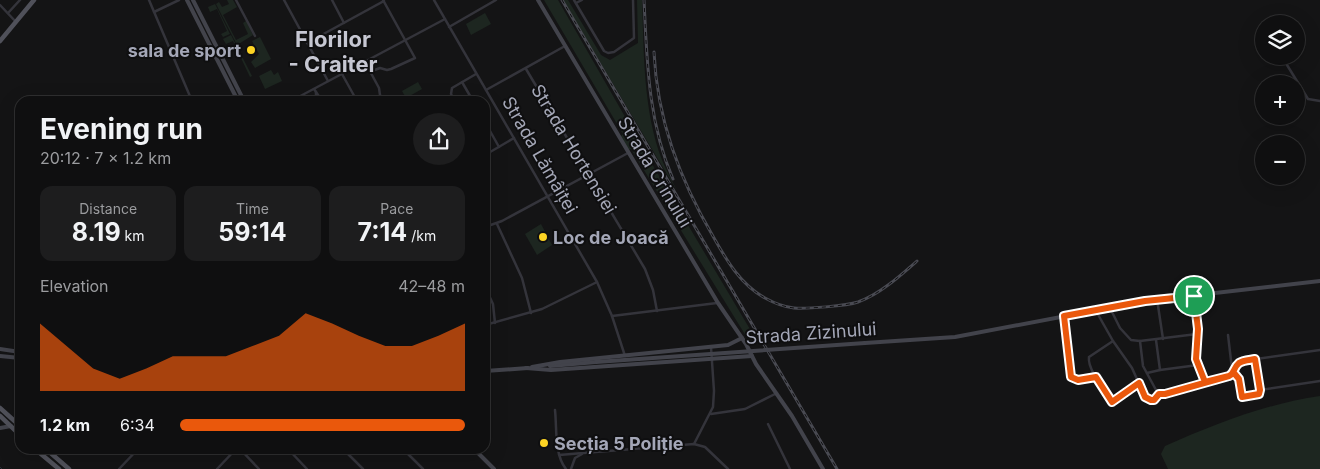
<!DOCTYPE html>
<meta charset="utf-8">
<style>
body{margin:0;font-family:Inter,sans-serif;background:#1d1d1e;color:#f1f3f6;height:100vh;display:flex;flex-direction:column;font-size:19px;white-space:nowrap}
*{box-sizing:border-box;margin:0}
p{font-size:16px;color:#9b9c9f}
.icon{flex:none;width:28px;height:28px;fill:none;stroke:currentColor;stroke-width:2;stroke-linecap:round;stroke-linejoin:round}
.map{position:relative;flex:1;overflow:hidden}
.side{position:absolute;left:15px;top:96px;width:475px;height:358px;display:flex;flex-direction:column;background:#0f0f10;border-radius:15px;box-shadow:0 5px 20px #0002,0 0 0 1px #2f2f30}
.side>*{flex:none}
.tools{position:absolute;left:1255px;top:15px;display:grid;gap:10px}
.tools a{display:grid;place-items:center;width:50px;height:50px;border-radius:50%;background:#0f0f10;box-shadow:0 5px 20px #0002,0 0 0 1px #2f2f30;font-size:25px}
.pin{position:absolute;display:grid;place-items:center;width:42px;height:42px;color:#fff;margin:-21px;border:2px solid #fff;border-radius:50%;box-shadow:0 1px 5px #0007}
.round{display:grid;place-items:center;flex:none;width:52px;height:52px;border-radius:26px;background:#1d1d1e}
.headline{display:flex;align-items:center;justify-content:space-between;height:85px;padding:0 25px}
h1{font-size:28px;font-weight:700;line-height:38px}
.stats{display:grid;grid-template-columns:repeat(3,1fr);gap:8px;height:85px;padding:5px 25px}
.stats div{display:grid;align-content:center;border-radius:12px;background:#1d1d1e;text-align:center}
.stats b{font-size:25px;font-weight:700}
.stats small{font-size:14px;font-weight:400}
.stats p{font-size:14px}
.chart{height:140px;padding:10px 25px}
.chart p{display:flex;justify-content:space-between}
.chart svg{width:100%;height:90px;margin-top:5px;fill:#ea580c;opacity:.7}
ul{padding:0 25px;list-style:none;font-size:16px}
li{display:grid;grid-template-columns:80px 60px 1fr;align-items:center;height:38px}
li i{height:12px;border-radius:6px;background:#ea580c}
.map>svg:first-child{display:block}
.green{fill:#1d2620}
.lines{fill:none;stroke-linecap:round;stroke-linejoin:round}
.stream{stroke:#29303a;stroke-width:1}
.street{stroke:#34343b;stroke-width:2.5}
.secondary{stroke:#42434b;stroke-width:4}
.primary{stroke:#50515a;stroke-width:4.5}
.rail-casing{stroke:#494a52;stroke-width:3}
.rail{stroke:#0f0f10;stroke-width:1;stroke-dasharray:4;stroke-linecap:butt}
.secondary-bridge{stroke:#42434b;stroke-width:4}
.route-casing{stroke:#fff;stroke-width:10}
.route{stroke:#ea580c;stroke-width:6}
.poi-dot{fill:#fdd424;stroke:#0f0f10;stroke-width:2}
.labels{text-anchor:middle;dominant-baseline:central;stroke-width:4;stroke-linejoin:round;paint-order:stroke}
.poi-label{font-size:18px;font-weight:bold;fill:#a4a7b7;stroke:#0f0f10;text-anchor:start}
.street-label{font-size:18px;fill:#a4a7b7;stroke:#0f0f10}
.district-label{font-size:22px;font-weight:bold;fill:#c6c7d2;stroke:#0f0f10}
</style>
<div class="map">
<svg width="1320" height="469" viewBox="0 0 1320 469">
<rect width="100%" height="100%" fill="#141415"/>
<g class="green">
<polygon points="227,0 233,0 237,7 223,15 236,40 248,34 243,23 246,21 253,35 237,45 216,4 219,2 222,7 229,4"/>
<polygon points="544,0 558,0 663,183 757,341 749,341 631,149 628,150 620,137 623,134"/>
<path d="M563,0H568L601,55L610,60L638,43L637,0H642C644,52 643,110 662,160C666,170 672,180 677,191Z"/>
<polygon points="215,4 230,34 223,37 221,34 227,31 217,9 210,12 208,7"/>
<polygon points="485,13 491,24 471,35 466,24"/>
<polygon points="231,35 252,76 250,77 233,41 226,44 223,39"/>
<polygon points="260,37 271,59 255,68 251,62 259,54 252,41"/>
<polygon points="271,70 274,75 278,72 282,81 265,89 259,76"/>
<polygon points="418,82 422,89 406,98 402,91"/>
<polygon points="541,224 552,245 537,255 525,234"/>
<path d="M1320,396V469H1168L1161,454L1165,446C1215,424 1265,404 1320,396Z"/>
</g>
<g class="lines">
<polyline class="stream" points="0,467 2,469"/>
<g class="street">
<polyline points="149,0 192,101"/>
<polyline points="236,0 255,36"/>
<polyline points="284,0 328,81"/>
<polyline points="332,0 344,23"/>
<polyline points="434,0 597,282 612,316 625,356"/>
<polyline points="574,0 604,51 608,53 614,52 634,38 633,0"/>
<polyline points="576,3 582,0"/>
<polyline points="0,5 16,22"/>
<polyline points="154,12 179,0"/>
<polyline points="8,13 20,0"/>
<polyline points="449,27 496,0"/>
<polyline points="307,43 384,1"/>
<polyline points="365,62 379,88 380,95 384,101"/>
<polyline points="1287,65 1308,99 1320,101"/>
<polyline points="368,68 372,71 380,68 387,70 391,69 415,58 383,0"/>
<polyline points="526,69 645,269 653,290 657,311"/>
<polyline points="342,74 357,101"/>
<polyline points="462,82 473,101"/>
<polyline points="314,89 322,101"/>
<polyline points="486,90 565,46"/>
<polyline points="291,101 445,19"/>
<polyline points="316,101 316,92"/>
<polyline points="455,101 451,94 452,88 476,74"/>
<polyline points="485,122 499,147"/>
<polyline points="485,155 514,138"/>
<polyline points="497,224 522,278 531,313"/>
<polyline points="485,227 502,221 628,153"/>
<polyline points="485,287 493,304 495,323"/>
<polyline points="1194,296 1198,329 1196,359 1205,382"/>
<polyline points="1157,299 1163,339"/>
<polyline points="1110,308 1120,328 1131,340 1140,341 1197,334"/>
<polyline points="1096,311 1113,341 1132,368 1145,397 1151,400 1159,394"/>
<polyline points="612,316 717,303"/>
<polyline points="1064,316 1071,377 1078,380 1096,377"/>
<polyline points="485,325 542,309 597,282"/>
<polyline points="1228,335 1232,369 1239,379 1242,397 1259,394 1260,390 1320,381"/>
<polyline points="1156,340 1160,370"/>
<path d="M1113,341L1089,357C1087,369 1105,391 1112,402L1139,383"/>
<polyline points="1140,341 1143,366 1156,390 1161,394 1229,376 1234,373 1237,365 1242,361 1320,350"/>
<polyline points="485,359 486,370"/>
<polyline points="1255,359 1260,390"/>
<polyline points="1147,373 1160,370 1198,365"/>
<path d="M555,410C557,428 554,454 566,469"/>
<polyline points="711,414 745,409 777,393"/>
<polyline points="768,424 790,469"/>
<polyline points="694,444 713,407 714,391 711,347"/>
<polyline points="240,449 259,469"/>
<polyline points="288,449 307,469"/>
<polyline points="343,449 363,469"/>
<polyline points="403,449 423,469"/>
<polyline points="559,455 694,444 705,447 728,469"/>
<polyline points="119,469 138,449"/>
<polyline points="217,469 236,449"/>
<polyline points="571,469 575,458 582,454"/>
</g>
<g class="secondary">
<polyline points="187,0 238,101"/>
<polyline points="193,0 244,101"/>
<polyline points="538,0 718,303 746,344 756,364 792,416 823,469"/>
<polyline points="865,343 955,337 1145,301 1320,281"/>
<polyline points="0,349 20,352"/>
<polyline points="0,356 20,358"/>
<polyline points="550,366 596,362"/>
<polyline points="532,367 560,362 728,345 742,338"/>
<polyline points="526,368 551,370 752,356"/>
<polyline points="485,371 528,368"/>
<polyline points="0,428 11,426"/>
<polyline points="474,449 494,469"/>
</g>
<g class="primary">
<polyline points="0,41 34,0"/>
<polyline points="0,408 20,426"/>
<polyline points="0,416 20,435"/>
<polyline points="35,449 59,469"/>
<polyline points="46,449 69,469"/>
</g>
<g class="rail-casing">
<g id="rail">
<polyline points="562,0 837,469"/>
<path d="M644,0C647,61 648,122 673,179"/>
<path d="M654,52C657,120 680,180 714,238C727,261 741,285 765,298C774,303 784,307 794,308C806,309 846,306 858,302C880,294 900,276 917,261"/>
</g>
</g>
<use href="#rail" class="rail"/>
<polyline class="secondary-bridge" points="596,362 865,343"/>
</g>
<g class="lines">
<g class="route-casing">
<path id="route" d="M1194,296L1145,301L1064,316L1071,377L1078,380L1096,377L1112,402L1139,383L1145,397L1151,400H1154L1159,394H1165L1229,376L1234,373L1239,379L1242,397L1259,394L1260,390L1255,359C1250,360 1243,360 1239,363C1233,368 1235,373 1229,376L1205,382L1196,359L1198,329L1194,296"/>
</g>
<use href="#route" class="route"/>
</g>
<g class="poi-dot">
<circle cx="251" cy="50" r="5"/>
<circle cx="543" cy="237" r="5"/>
<circle cx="544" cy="443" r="5"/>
</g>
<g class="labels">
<g class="poi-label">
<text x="241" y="50" text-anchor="end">sala de sport</text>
<text x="553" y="237">Loc de Joacă</text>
<text x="554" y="443">Secția 5 Poliție</text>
</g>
<g class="street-label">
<text transform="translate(574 149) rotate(59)">Strada Hortensiei</text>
<text transform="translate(540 155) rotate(60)">Strada Lămâiței</text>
<text transform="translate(655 172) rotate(59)">Strada Crinului</text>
<text transform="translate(811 333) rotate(-4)">Strada Zizinului</text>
</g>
<g class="district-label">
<text x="333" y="39">Florilor<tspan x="333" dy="25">- Craiter</tspan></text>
</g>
</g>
</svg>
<div class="tools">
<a><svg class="icon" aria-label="layers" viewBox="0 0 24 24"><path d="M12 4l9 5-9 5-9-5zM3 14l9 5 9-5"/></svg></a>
<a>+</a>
<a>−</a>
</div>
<div class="pin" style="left:1194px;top:296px;background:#1e9e55"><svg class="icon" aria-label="arrive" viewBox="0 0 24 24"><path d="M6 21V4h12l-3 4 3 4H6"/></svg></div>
<section class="side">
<div class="headline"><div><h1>Evening run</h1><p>20:12 · 7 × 1.2 km</p></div><a class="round"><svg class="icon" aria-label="share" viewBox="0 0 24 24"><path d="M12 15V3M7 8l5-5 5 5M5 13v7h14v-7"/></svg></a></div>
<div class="stats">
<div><p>Distance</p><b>8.19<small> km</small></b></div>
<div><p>Time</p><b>59:14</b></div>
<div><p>Pace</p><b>7:14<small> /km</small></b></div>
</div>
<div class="chart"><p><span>Elevation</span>42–48 m</p>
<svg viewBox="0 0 160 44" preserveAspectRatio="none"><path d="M0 44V11L10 22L20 33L30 38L40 33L50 27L60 27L70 27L80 22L90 17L100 6L110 11L120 17L130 22L140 22L150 17L160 11V44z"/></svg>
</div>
<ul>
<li><b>1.2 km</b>6:34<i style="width:100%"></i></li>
</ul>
</section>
</div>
